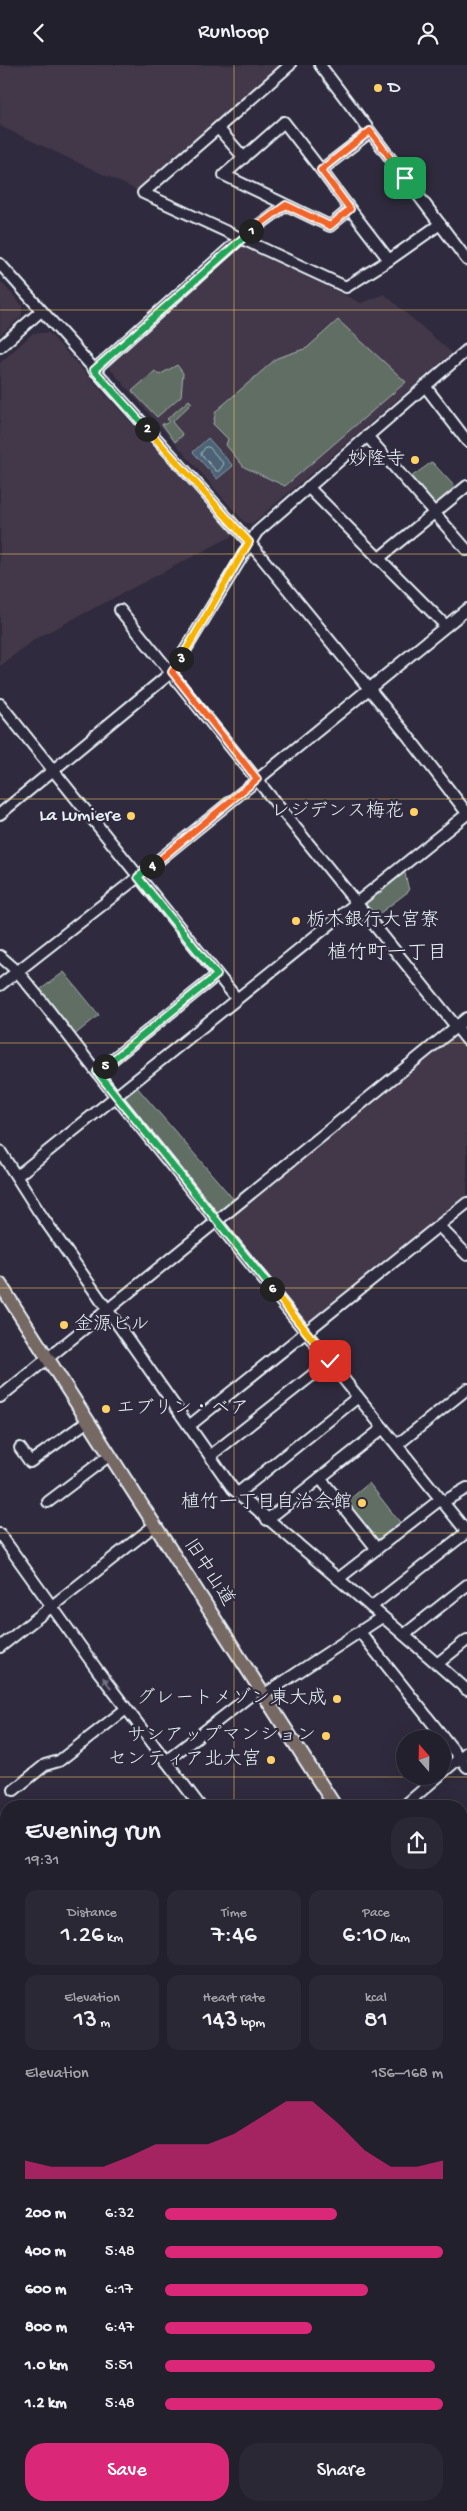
<!DOCTYPE html>
<meta charset="utf-8">
<style>
body{margin:0;font-family:"Gochi Hand","Klee One",sans-serif;background:#2b2836;color:#f1f3f6;height:100vh;display:flex;flex-direction:column;font-size:19px;white-space:nowrap}
*{box-sizing:border-box;margin:0}
p{font-size:16px;color:#a3a3aa}
.icon{flex:none;width:28px;height:28px;fill:none;stroke:currentColor;stroke-width:2;stroke-linecap:round;stroke-linejoin:round}
.map{position:relative;flex:1;overflow:hidden}
.drawer{position:absolute;left:0px;top:1735px;width:468px;height:711px;display:flex;flex-direction:column;background:#23202e;border-radius:20px 20px 0 0;box-shadow:0 5px 20px #0002,0 0 0 1px #403e4a}
.drawer>*{flex:none}
.needle{width:32px;rotate:340deg}
.buttons{position:absolute;left:396px;top:1665px;display:grid;gap:10px}
.buttons a{display:grid;place-items:center;width:55px;height:55px;border-radius:50%;background:#23202e;box-shadow:0 5px 20px #0002,0 0 0 1px #403e4a;font-size:25px}
.pin{position:absolute;display:grid;place-items:center;width:42px;height:42px;color:#fff;margin:-21px;border-radius:10px;box-shadow:0 2px 8px #0006}
.km{position:absolute;width:25px;height:25px;margin:-12px;border-radius:50%;background:#222;color:#fff;font-size:14px;line-height:25px;text-align:center}
.round{display:grid;place-items:center;flex:none;width:52px;height:52px;border-radius:20px;background:#2b2836}
.head{display:flex;align-items:center;justify-content:space-between;height:85px;padding:0 25px}
h1{font-size:28px;font-weight:600;line-height:38px}
.metrics{display:grid;grid-template-columns:repeat(3,1fr);gap:8px;height:85px;padding:5px 25px}
.metrics div{display:grid;align-content:center;border-radius:12px;background:#2b2836;text-align:center}
.metrics b{font-size:25px;font-weight:600}
.metrics small{font-size:14px;font-weight:400}
.metrics p{font-size:14px}
.chart{height:140px;padding:10px 25px}
.chart p{display:flex;justify-content:space-between}
.chart svg{width:100%;height:90px;margin-top:5px;fill:#db2777;opacity:.7}
.cta{display:flex;gap:10px;margin-top:auto;padding:10px 25px}
.cta a{flex:1;height:58px;border-radius:20px;background:#db2777;color:#fff;font-size:20px;font-weight:600;line-height:58px;text-align:center}
.cta a+a{background:#2b2836;color:#f1f3f6}
ul{padding:0 25px;list-style:none;font-size:16px}
li{display:grid;grid-template-columns:80px 60px 1fr;align-items:center;height:38px}
li i{height:12px;border-radius:6px;background:#db2777}
header{display:flex;justify-content:space-between;align-items:center;height:65px;padding:0 25px;background:#23202e;font-size:22px;font-weight:600}
.map>svg:first-child{display:block}
.built{fill:#433949}
.green{fill:#616e64;stroke:#a4b0ae}
.water{fill:#4b6474;stroke:#8a9ca9}
.lines{fill:none;stroke-linecap:round;stroke-linejoin:round}
.shore{stroke:#a9b9c3;stroke-width:1}
.minor-casing{stroke:#e8f1f8;stroke-width:14}
.major-casing{stroke:#e8f1f8;stroke-width:16}
.minor{stroke:#2f2a3d;stroke-width:10}
.major{stroke:#766964;stroke-width:12}
.tram{stroke:#e8f1f8;stroke-width:1}
.rail-casing{stroke:#e8f1f8;stroke-width:5}
.rail{stroke:#2f2a3d;stroke-width:3;stroke-dasharray:9;stroke-linecap:butt}
.oneway{fill:#70707e}
.split-1-casing{stroke:#fff;stroke-width:10}
.split-2-casing{stroke:#fff;stroke-width:10}
.split-3-casing{stroke:#fff;stroke-width:10}
.split-4-casing{stroke:#fff;stroke-width:10}
.split-5-casing{stroke:#fff;stroke-width:10}
.split-6-casing{stroke:#fff;stroke-width:10}
.split-7-casing{stroke:#fff;stroke-width:10}
.split-1{stroke:#f0652b;stroke-width:6}
.split-2{stroke:#22a559;stroke-width:6}
.split-3{stroke:#f5b400;stroke-width:6}
.split-4{stroke:#f0652b;stroke-width:6}
.split-5{stroke:#22a559;stroke-width:6}
.split-6{stroke:#22a559;stroke-width:6}
.split-7{stroke:#f5b400;stroke-width:6}
.grid{fill:none;stroke:#ffd166;stroke-width:1;stroke-opacity:0.55}
.poi-dot{fill:#ffd166;stroke:#2f2a3d;stroke-width:2}
.labels{text-anchor:middle;dominant-baseline:central;stroke-width:4.5;stroke-linejoin:round;paint-order:stroke}
.poi-label{font-size:19px;fill:#e8f1f8;stroke:#2f2a3d;text-anchor:end}
.street-label{font-size:19px;fill:#e8f1f8;stroke:#2f2a3d}
.neighbourhood-label{font-size:20px;fill:#e8f1f8;stroke:#2f2a3d}
</style>
<header><svg class="icon" aria-label="back" viewBox="0 0 24 24"><path d="M15 5l-7 7 7 7"/></svg>Runloop<svg class="icon" aria-label="person" viewBox="0 0 24 24"><circle cx="12" cy="8" r="4"/><path d="M4 21q1-7 8-7t8 7"/></svg></header>
<div class="map">
<svg width="467" height="2446" viewBox="0 0 467 2446">
<rect width="100%" height="100%" fill="#2f2a3d"/>
<filter id="ink" filterUnits="userSpaceOnUse"><feTurbulence type="fractalNoise" baseFrequency=".02" numOctaves="2"/><feDisplacementMap in="SourceGraphic" scale="10" xChannelSelector="R" yChannelSelector="G"/><feConvolveMatrix kernelMatrix="1 2 1 2 8 2 1 2 1" color-interpolation-filters="sRGB"/></filter>
<g filter="url(#ink)">
<g class="built">
<polygon points="0,0 285,0 141,127 0,61"/>
<polygon points="243,181 361,238 384,229 452,288 252,459 244,457 106,299"/>
<polygon points="0,216 22,240 22,251 0,270"/>
<polygon points="33,268 49,268 234,470 35,574 0,601 0,298"/>
<polygon points="454,970 460,972 467,981 467,1132 311,1257 306,1256 230,1161 231,1151"/>
<polygon points="0,2103 6,2112 6,2241 0,2232"/>
<polygon points="152,2440 253,2440 258,2446 157,2446"/>
</g>
<g class="green">
<polygon points="338,255 406,317 285,421 244,402 226,380 228,374 213,359 216,346 277,293 307,283"/>
<polygon points="177,300 183,308 181,331 157,352 132,326 155,306 159,310"/>
<polygon points="189,335 192,338 172,357 183,370 175,377 162,359 166,359 169,356 167,354"/>
<polygon points="432,397 457,424 435,441 411,412"/>
<polygon points="404,804 409,826 375,852 365,839"/>
<polygon points="64,907 99,950 72,972 37,927"/>
<polygon points="136,1021 234,1135 216,1149 122,1032"/>
<polygon points="369,1418 402,1460 376,1480 343,1440"/>
</g>
<polygon class="water" points="208,373 233,401 217,414 193,387"/>
<g class="lines">
<polygon class="shore" points="206,382 209,382 224,399 219,406 216,406 201,389"/>
<g class="minor-casing">
<g id="minor">
<polyline points="290,0 143,128 346,222 389,195 440,159"/>
<polyline points="320,0 467,195"/>
<polyline points="218,63 244,93"/>
<polyline points="321,105 284,57 224,110 330,161 350,144 321,105 370,67"/>
<polyline points="350,144 389,195"/>
<polyline points="0,199 249,477 407,670 467,748"/>
<polyline points="0,282 41,246"/>
<polyline points="94,305 240,174 286,140"/>
<polyline points="425,321 467,376"/>
<polyline points="367,371 467,485"/>
<polyline points="308,422 446,561"/>
<polyline points="378,494 467,421"/>
<polyline points="120,545 467,975"/>
<polyline points="0,639 237,934"/>
<polyline points="0,749 172,607 257,467 467,285"/>
<polyline points="0,891 17,906 44,939 116,1032 467,1467"/>
<polyline points="0,920 138,812 467,544"/>
<polyline points="97,1007 217,910"/>
<polyline points="0,1086 39,1147 233,1424 404,1570 467,1520"/>
<polyline points="17,1111 467,749"/>
<polyline points="439,1161 467,1190"/>
<polyline points="0,1332 467,953"/>
<polyline points="189,1361 467,1138"/>
<polyline points="397,1380 467,1324"/>
<polyline points="20,1383 30,1397 88,1356"/>
<polyline points="210,1391 330,1296"/>
<polyline points="320,1413 377,1484"/>
<polyline points="238,1428 358,1332"/>
<polyline points="48,1437 110,1390"/>
<polyline points="443,1437 467,1423"/>
<polyline points="267,1455 383,1363"/>
<polyline points="0,1469 98,1606 200,1741"/>
<polyline points="338,1514 441,1434"/>
<polyline points="371,1542 467,1467"/>
<polyline points="360,1567 467,1702"/>
<polyline points="404,1570 467,1625"/>
<polyline points="0,1582 155,1460"/>
<polyline points="437,1599 467,1575"/>
<polyline points="265,1629 382,1552"/>
<polyline points="166,1696 260,1623"/>
<polyline points="442,1708 467,1687"/>
<polyline points="14,1725 45,1700 59,1696 126,1644"/>
<polyline points="404,1741 439,1711"/>
<polyline points="0,1797 6,1796"/>
<polyline points="0,1877 6,1886"/>
<polyline points="0,1963 6,1971"/>
<polyline points="461,1990 467,1985"/>
<polyline points="6,2030 4,2033 6,2037"/>
<polyline points="0,2056 6,2051"/>
<polyline points="461,2131 467,2140"/>
<polyline points="461,2276 467,2271"/>
<polyline points="357,2440 361,2446"/>
<polyline points="447,2440 451,2446"/>
<polyline points="275,2446 281,2440"/>
</g>
</g>
<g class="major-casing">
<g id="major">
<polyline points="0,1219 335,1741"/>
<polyline points="461,1935 467,1944"/>
</g>
</g>
<use href="#minor" class="minor"/>
<use href="#major" class="major"/>
<g class="tram">
<polyline points="0,2380 6,2389"/>
<polyline points="42,2440 46,2446"/>
</g>
<g class="rail-casing">
<g id="rail">
<polyline points="0,2119 6,2128"/>
<polyline points="0,2167 6,2176"/>
<polyline points="0,2183 6,2192"/>
<polyline points="0,2396 6,2405"/>
<polyline points="0,2408 6,2417"/>
<polyline points="0,2439 5,2446"/>
<polyline points="22,2440 26,2446"/>
<polyline points="31,2440 36,2446"/>
<polyline points="234,2440 239,2446"/>
<polyline points="248,2440 253,2446"/>
</g>
</g>
<use href="#rail" class="rail"/>
</g>
<defs><path id="oneway-solid" d="M-6-.8H1V-3.2L6.5 0L1 3.2V.8H-6Z" transform="scale(1.25)"/></defs>
<use class="oneway" href="#oneway-solid" transform="translate(107 1618) rotate(-126)"/>
</g>
<g class="lines" filter="url(#ink)">
<g class="split-1-casing">
<polyline id="split-1" points="251,166 286,140 330,161 350,144 321,105 370,66 405,113"/>
</g>
<g class="split-2-casing">
<polyline id="split-2" points="147,364 94,305 251,166"/>
</g>
<g class="split-3-casing">
<polyline id="split-3" points="147,364 249,477 181,594"/>
</g>
<g class="split-4-casing">
<polyline id="split-4" points="152,801 257,714 172,607 181,594"/>
</g>
<g class="split-5-casing">
<polyline id="split-5" points="105,1001 217,910 138,812 152,801"/>
</g>
<g class="split-6-casing">
<polyline id="split-6" points="105,1001 97,1007 272,1224"/>
</g>
<g class="split-7-casing">
<polyline id="split-7" points="272,1224 330,1296"/>
</g>
<use href="#split-1" class="split-1"/>
<use href="#split-2" class="split-2"/>
<use href="#split-3" class="split-3"/>
<use href="#split-4" class="split-4"/>
<use href="#split-5" class="split-5"/>
<use href="#split-6" class="split-6"/>
<use href="#split-7" class="split-7"/>
</g>
<path class="grid" d="M234,0V1741M0,245H467M0,489H467M0,734H467M0,978H467M0,1223H467M0,1468H467M0,1712H467M0,1957H6M461,1957H467M0,2201H6M461,2201H467M234,2440V2446"/>
<g class="poi-dot">
<circle cx="378" cy="23" r="5"/>
<circle cx="415" cy="395" r="5"/>
<circle cx="414" cy="747" r="5"/>
<circle cx="131" cy="751" r="5"/>
<circle cx="296" cy="856" r="5"/>
<circle cx="64" cy="1260" r="5"/>
<circle cx="106" cy="1344" r="5"/>
<circle cx="362" cy="1438" r="5"/>
<circle cx="337" cy="1634" r="5"/>
<circle cx="326" cy="1671" r="5"/>
<circle cx="271" cy="1695" r="5"/>
</g>
<g class="labels">
<g class="poi-label">
<text x="388" y="23" text-anchor="start">D</text>
<text x="405" y="395">妙隆寺</text>
<text x="404" y="747">レジデンス梅花</text>
<text x="121" y="751">La Lumiere</text>
<text x="306" y="856" text-anchor="start">栃木銀行大宮寮</text>
<text x="74" y="1260" text-anchor="start">金源ビル</text>
<text x="116" y="1344" text-anchor="start">エブリン・ベア</text>
<text x="352" y="1438">植竹一丁目自治会館</text>
<text x="327" y="1634">グレートメゾン東大成</text>
<text x="316" y="1671">サンアップマンション</text>
<text x="261" y="1695">センティア北大宮</text>
</g>
<g class="street-label">
<text transform="translate(208 1508) rotate(57)">旧中山道</text>
</g>
<g class="neighbourhood-label">
<text x="387" y="889">植竹町一丁目</text>
</g>
</g>
</svg>
<div class="buttons">
<a><svg class="needle" viewBox="-14 -14 28 28"><path d="M0-13l5 13h-10z" fill="#e53935"/><path d="M0 13l5-13h-10z" fill="#a3a3aa"/></svg></a>
</div>
<div class="pin" style="left:405px;top:113px;background:#1e9e55"><svg class="icon" aria-label="arrive" viewBox="0 0 24 24"><path d="M6 21V4h12l-3 4 3 4H6"/></svg></div>
<div class="pin" style="left:330px;top:1296px;background:#d93025"><svg class="icon" aria-label="check" viewBox="0 0 24 24"><path d="M5 12l5 5 9-10"/></svg></div>
<b class="km" style="left:251px;top:166px">1</b>
<b class="km" style="left:147px;top:364px">2</b>
<b class="km" style="left:181px;top:594px">3</b>
<b class="km" style="left:152px;top:801px">4</b>
<b class="km" style="left:105px;top:1001px">5</b>
<b class="km" style="left:272px;top:1224px">6</b>
<section class="drawer">
<div class="head"><div><h1>Evening run</h1><p>19:31</p></div><a class="round"><svg class="icon" aria-label="share" viewBox="0 0 24 24"><path d="M12 15V3M7 8l5-5 5 5M5 13v7h14v-7"/></svg></a></div>
<div class="metrics">
<div><p>Distance</p><b>1.26<small> km</small></b></div>
<div><p>Time</p><b>7:46</b></div>
<div><p>Pace</p><b>6:10<small> /km</small></b></div>
</div>
<div class="metrics">
<div><p>Elevation</p><b>13<small> m</small></b></div>
<div><p>Heart rate</p><b>143<small> bpm</small></b></div>
<div><p>kcal</p><b>81</b></div>
</div>
<div class="chart"><p><span>Elevation</span>156–168 m</p>
<svg viewBox="0 0 160 44" preserveAspectRatio="none"><path d="M0 44V35L10 38L20 38L30 38L40 33L50 27L60 27L70 27L80 22L90 14L100 6L110 6L120 17L130 30L140 38L150 38L160 35V44z"/></svg>
</div>
<ul>
<li><b>200 m</b>6:32<i style="width:62%"></i></li>
<li><b>400 m</b>5:48<i style="width:100%"></i></li>
<li><b>600 m</b>6:17<i style="width:73%"></i></li>
<li><b>800 m</b>6:47<i style="width:53%"></i></li>
<li><b>1.0 km</b>5:51<i style="width:97%"></i></li>
<li><b>1.2 km</b>5:48<i style="width:100%"></i></li>
</ul>
<div class="cta"><a>Save</a><a>Share</a></div>
</section>
</div>
